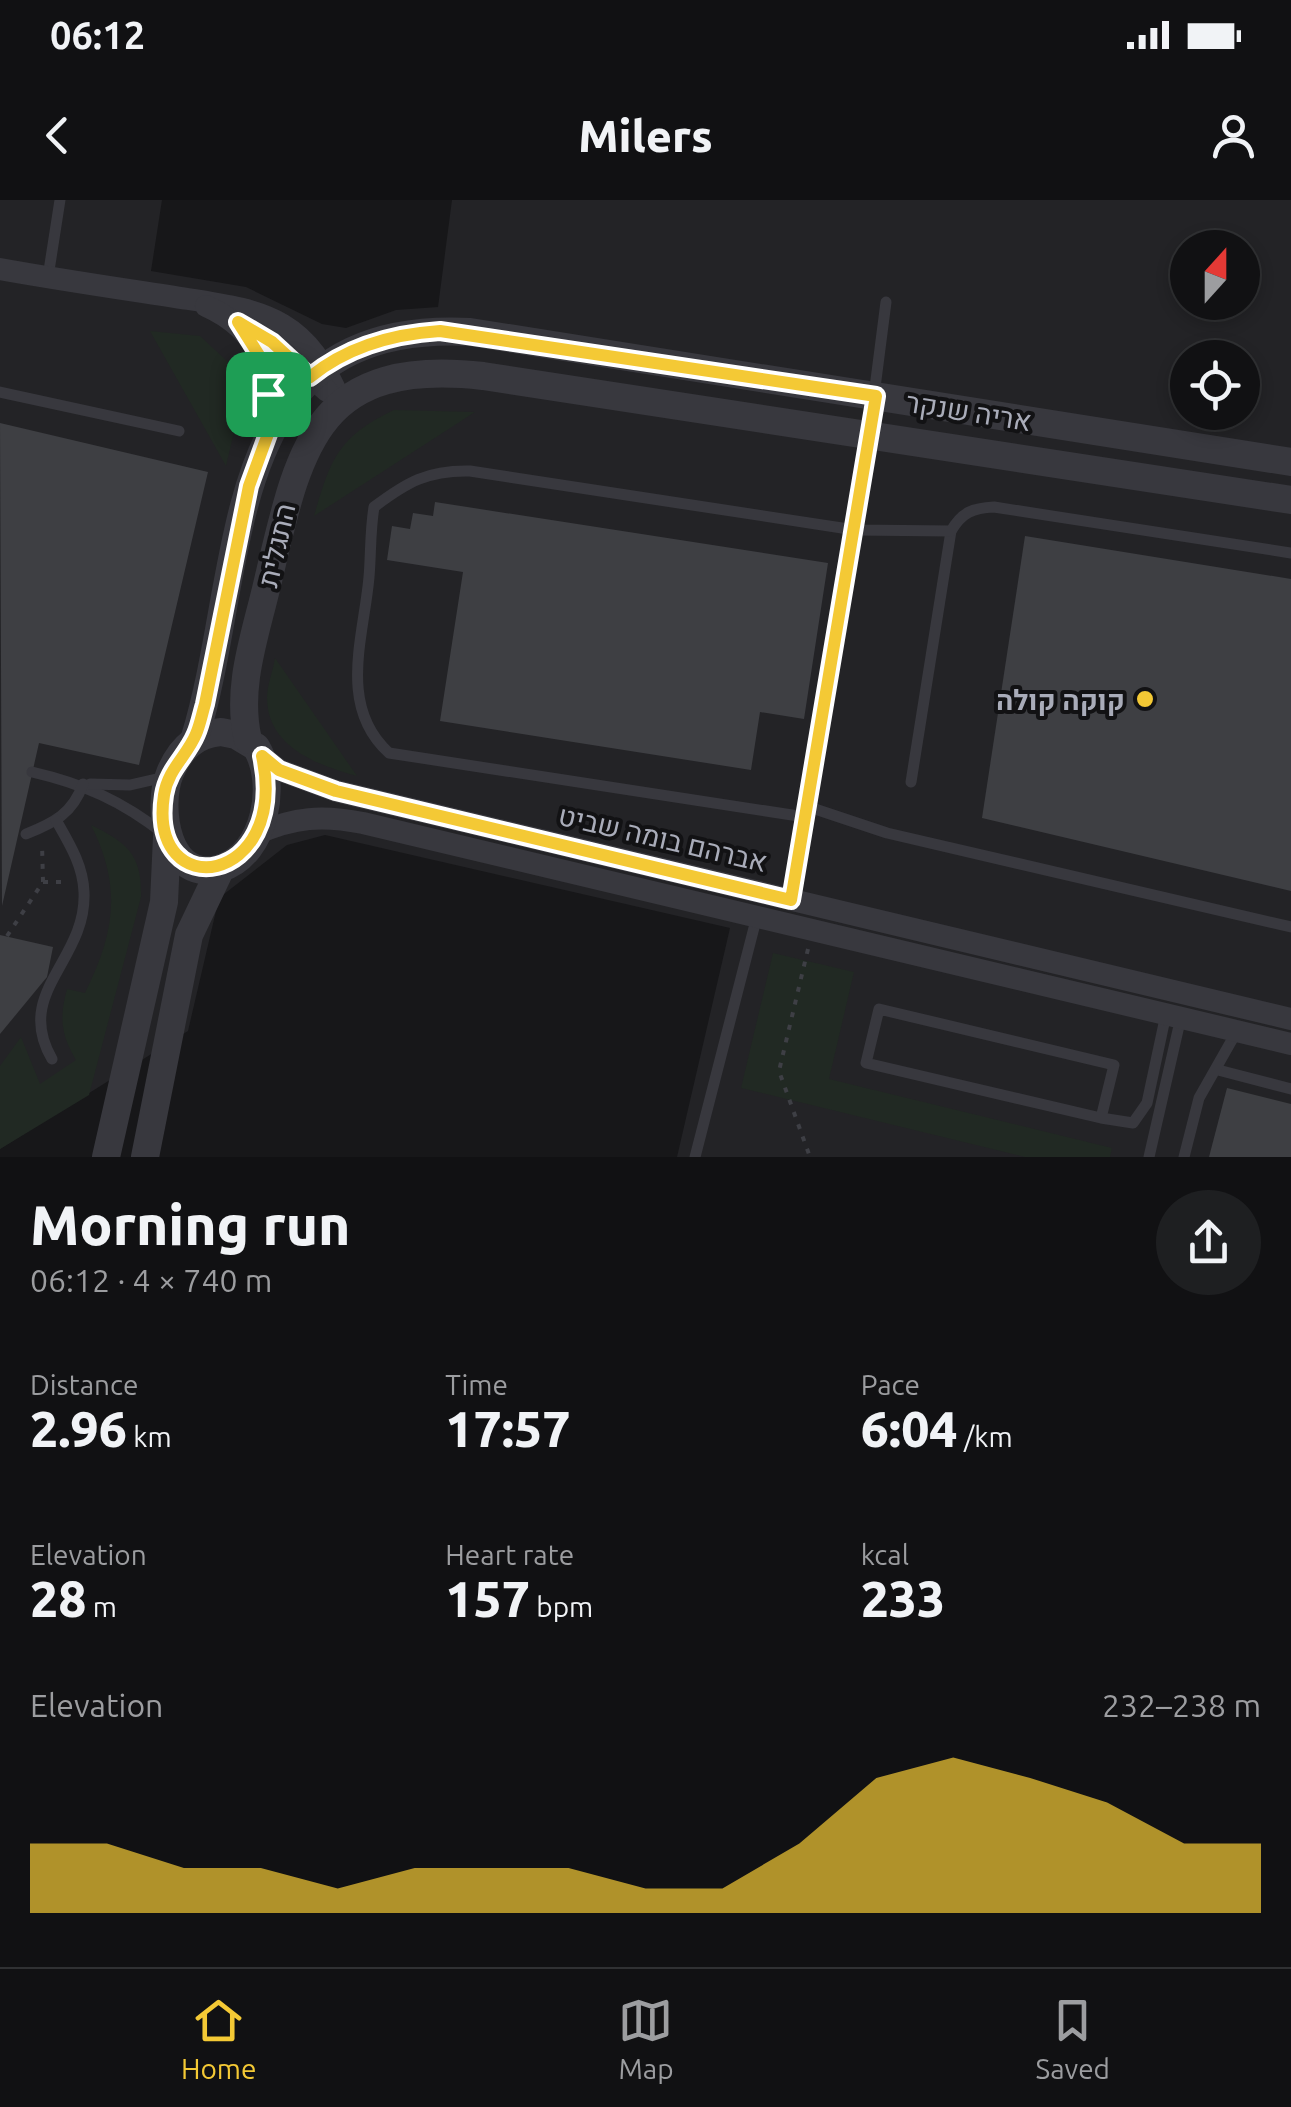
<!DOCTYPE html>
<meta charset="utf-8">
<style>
body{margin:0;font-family:Ubuntu,Heebo,sans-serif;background:#1e1f21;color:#f1f3f6;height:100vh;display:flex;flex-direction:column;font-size:38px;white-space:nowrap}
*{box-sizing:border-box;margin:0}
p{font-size:32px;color:#9c9da0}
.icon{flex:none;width:55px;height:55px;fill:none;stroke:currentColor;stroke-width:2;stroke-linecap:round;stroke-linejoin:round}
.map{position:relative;height:957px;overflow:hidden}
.sheet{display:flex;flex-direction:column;background:#111113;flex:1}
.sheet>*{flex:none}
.needle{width:65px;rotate:21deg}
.fabs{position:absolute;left:1170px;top:30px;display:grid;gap:20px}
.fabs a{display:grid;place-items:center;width:90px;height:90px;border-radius:50%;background:#111113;box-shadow:0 5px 15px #0003,0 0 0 2px #303133;font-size:50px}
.pin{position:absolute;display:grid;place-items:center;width:85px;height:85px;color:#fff;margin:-42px;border-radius:20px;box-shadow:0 5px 15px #0006}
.round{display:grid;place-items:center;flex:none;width:105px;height:105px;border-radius:52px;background:#1e1f21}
.head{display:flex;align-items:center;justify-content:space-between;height:170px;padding:0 30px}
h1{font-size:55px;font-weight:800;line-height:75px}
.metrics{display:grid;grid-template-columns:repeat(3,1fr);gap:15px;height:170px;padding:10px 30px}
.metrics div{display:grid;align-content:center}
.metrics b{font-size:50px;font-weight:800}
.metrics small{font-size:28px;font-weight:400}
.metrics p{font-size:28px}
.chart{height:280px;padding:20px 30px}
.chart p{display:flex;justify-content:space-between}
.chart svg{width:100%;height:180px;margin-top:10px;fill:#f4c935;opacity:.7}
.status{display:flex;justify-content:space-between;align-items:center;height:70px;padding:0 50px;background:#111113;direction:ltr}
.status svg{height:28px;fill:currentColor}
header{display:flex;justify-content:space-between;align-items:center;height:130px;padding:0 30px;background:#111113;font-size:45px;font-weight:800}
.tab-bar{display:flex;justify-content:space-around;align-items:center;height:140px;border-top:2px solid #303133;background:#111113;font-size:28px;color:#9c9da0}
.tab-bar a{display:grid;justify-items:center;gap:5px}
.tab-bar .selected{color:#f4c935}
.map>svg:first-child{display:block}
.built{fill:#232326;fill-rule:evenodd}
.green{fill:#212923}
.building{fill:#3e3f43}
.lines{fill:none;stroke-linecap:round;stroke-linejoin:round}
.path{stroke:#3e3f45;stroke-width:4;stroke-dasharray:5 8;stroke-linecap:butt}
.service{stroke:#38383e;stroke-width:11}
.minor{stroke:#38383e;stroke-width:22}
.tertiary{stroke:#38383e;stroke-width:28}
.route-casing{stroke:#fff;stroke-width:20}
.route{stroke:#f4c935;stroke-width:12}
.poi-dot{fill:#f4c935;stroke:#121214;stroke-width:4}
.labels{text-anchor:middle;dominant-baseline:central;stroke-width:8;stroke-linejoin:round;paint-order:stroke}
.street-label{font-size:28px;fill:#a9acb9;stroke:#121214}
.poi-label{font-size:28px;font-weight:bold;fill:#a9acb9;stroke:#121214;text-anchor:end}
</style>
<div class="status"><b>06:12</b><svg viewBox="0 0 49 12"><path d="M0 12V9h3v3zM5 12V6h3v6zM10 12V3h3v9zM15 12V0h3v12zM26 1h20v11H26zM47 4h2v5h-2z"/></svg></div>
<header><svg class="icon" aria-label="back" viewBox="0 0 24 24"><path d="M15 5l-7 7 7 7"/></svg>Milers<svg class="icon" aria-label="person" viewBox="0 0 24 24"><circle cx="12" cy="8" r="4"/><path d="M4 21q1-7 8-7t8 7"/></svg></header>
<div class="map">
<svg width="1291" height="957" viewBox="0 0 1291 957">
<rect width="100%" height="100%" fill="#171719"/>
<path class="built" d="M0,0H162L151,71L246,87L322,124L346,128L396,110L438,107L452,0H1291V957H677L730,728L325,635L287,645L219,698L188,831L0,949ZM1188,48H1242V102H1188ZM1188,158H1242V212H1188Z"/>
<g class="green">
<polygon points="150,131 200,136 229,163 237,176 241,202 226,266"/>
<path d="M394,210L475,212L314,316C330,259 339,236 394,210Z"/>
<path d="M275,458L357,576C319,566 267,547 267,498C267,485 273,471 275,458Z"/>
<path d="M91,625C128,643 142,655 141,697L89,895L0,949V866L21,837L40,884L76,860C61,835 59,818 67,789L85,793C115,732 122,687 91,625Z"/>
<polygon points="773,753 854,772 829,879 1112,948 1110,957 1025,957 741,888"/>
</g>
<g class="building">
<polygon points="0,223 208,272 139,565 39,543 2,706"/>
<polygon points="435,302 828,363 804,519 760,512 751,570 440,521 463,372 387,360 392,326 410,329 413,313 433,316"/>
<polygon points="1025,336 1291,379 1291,691 982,618"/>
<polygon points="0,735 53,747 47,777 0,834"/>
<polygon points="1227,888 1291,904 1291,957 1209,957"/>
</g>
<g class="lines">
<g class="path">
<polyline points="43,682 68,682"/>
<polyline points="7,736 43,682 42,643"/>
<polyline points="808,749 779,871 810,957"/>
</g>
<g class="service">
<polyline points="48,77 60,0"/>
<polyline points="0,192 179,231"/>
<path d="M32,572C84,584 122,601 164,634"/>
<polyline points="911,582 951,331"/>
<polyline points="90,584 130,585 165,577"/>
<polyline points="806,606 887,633 1291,727"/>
<path d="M805,617L389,553C337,506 364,436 369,377C371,354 370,331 374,307C407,282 428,270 470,271L855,330L951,331C962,312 973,308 994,307L1291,353"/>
<path d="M26,634C54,623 73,613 83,584"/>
<polyline points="791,699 863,281 886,102"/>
<path d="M52,859C13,792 87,761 84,692C83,665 69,643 56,620"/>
<polyline points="1218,870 1291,889"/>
<polyline points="1101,918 1114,865 879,809 866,863 1101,918 1133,923 1147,903 1166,814"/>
<polyline points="695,957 757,716"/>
<polyline points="1149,957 1181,817"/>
<polyline points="1184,957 1199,898 1237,831"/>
</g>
<g class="minor">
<path d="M0,69C61,80 124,89 188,99C269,111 308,121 341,203"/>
<path d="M206,106C266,133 269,174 268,234"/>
<polyline points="243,124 273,143 327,191"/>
<polyline points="261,556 279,570 336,591 1291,819"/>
<path d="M256,634C295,617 322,615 363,623L1291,844"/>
</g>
<g class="tertiary">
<path d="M221,532L236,535L256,547C278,582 266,654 221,668C167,685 156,607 170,573C180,549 195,534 221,532Z"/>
<path d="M195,537C248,363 216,119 470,132L1291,262"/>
<path d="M248,540C236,489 254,439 266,389C299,250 312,157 483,176L1291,300"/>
<polyline points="106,957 164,702 167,637"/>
<polyline points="145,957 189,735 221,668"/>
</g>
</g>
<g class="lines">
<g class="route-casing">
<path id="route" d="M238,122L272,142L310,177C347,147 393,134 440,131L876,196L791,700L336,591L279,570L262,556C290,686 147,706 164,595C168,569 187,556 196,534C200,525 202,514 205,504L249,286L268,234V194L262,160Z"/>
</g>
<use href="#route" class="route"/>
</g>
<circle class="poi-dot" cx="1145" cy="499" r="10"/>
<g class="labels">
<g class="street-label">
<text transform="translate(969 211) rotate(9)">אריה שנקר</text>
<text transform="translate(276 345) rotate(-77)">התגלית</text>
<text transform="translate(663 638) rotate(13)">אברהם בומה שביט</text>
</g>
<g class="poi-label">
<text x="1125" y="499">קוקה קולה</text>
</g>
</g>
</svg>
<div class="fabs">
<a><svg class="needle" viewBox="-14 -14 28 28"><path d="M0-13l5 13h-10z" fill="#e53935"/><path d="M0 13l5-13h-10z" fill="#9c9da0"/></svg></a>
<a><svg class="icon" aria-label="locate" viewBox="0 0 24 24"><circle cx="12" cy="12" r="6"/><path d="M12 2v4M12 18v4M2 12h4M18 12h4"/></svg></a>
</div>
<div class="pin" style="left:268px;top:194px;background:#1e9e55"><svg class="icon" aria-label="arrive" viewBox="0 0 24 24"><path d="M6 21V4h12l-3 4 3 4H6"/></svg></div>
</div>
<section class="sheet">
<div class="head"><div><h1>Morning run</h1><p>06:12 · 4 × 740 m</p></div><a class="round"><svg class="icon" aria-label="share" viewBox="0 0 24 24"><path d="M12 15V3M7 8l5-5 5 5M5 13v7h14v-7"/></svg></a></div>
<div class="metrics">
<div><p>Distance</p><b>2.96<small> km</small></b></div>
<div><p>Time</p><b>17:57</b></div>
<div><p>Pace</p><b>6:04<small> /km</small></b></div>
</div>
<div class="metrics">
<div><p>Elevation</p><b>28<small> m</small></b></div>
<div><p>Heart rate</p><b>157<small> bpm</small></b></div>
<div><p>kcal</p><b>233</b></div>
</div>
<div class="chart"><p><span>Elevation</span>232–238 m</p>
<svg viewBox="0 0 160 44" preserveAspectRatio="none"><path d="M0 44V27L10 27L20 33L30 33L40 38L50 33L60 33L70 33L80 38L90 38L100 27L110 11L120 6L130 11L140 17L150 27L160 27V44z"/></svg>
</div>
</section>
<nav class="tab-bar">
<a class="selected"><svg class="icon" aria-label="home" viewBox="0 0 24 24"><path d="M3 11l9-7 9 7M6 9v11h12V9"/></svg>Home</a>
<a><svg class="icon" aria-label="map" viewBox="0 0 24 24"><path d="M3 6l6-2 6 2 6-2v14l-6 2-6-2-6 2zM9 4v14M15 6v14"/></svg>Map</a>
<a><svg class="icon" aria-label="saved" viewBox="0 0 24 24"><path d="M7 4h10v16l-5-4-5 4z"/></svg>Saved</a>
</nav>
